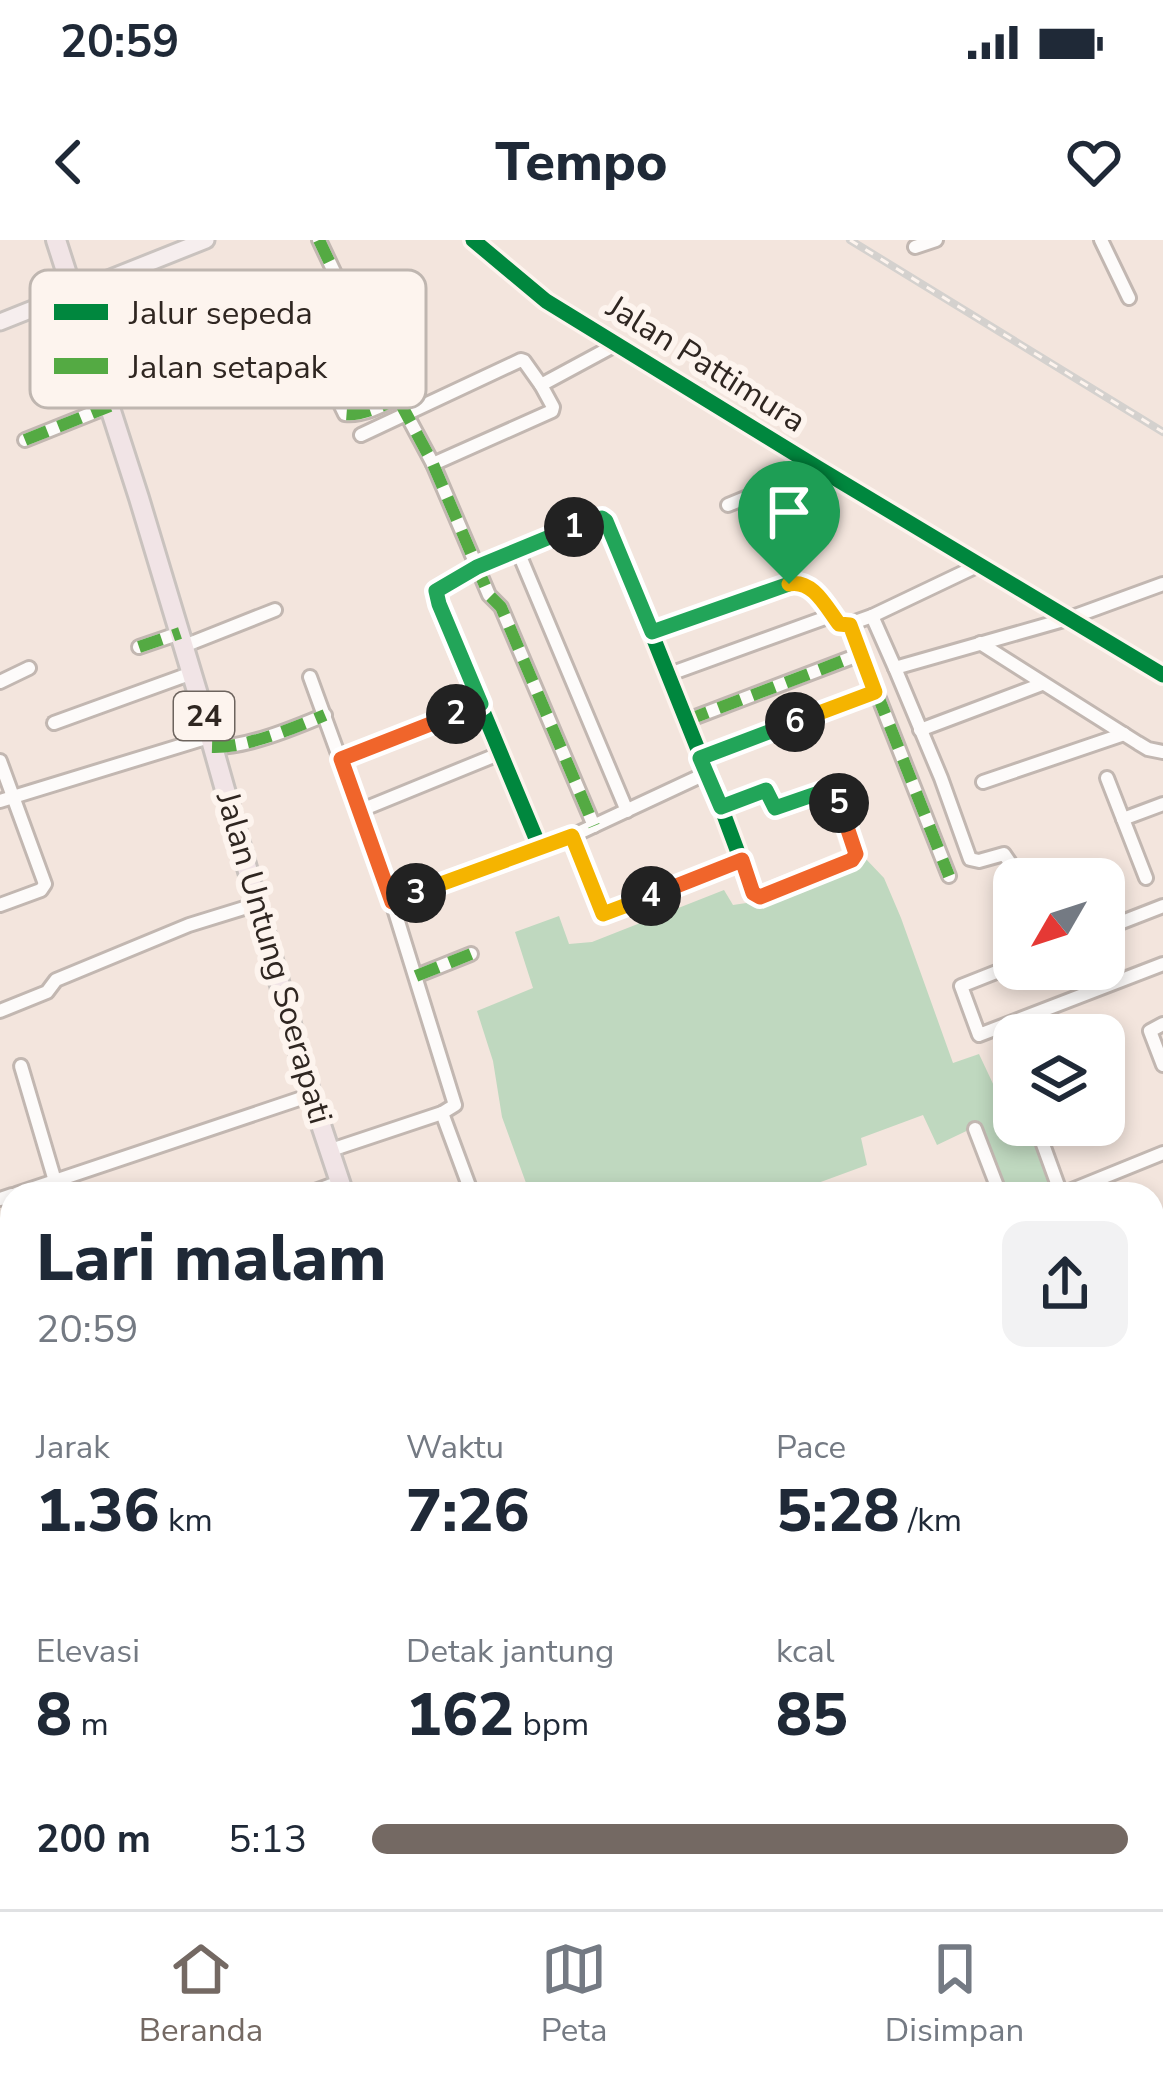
<!DOCTYPE html>
<html lang="id">
<style>
body{margin:0;font-family:"Nunito Sans",sans-serif;background:#f2f2f3;color:#1f2937;height:100vh;display:flex;flex-direction:column;font-size:45px;white-space:nowrap}
*{box-sizing:border-box;margin:0}
p{font-size:39px;color:#747a83}
.icon{flex:none;width:66px;height:66px;fill:none;stroke:currentColor;stroke-width:2;stroke-linecap:round;stroke-linejoin:round}
.map{position:relative;flex:1;overflow:hidden}
.drawer{position:absolute;left:0px;top:942px;width:1164px;height:729px;display:flex;flex-direction:column;background:#fff;border-radius:36px 36px 0 0;box-shadow:0 6px 18px #0003}
.drawer>*{flex:none}
.needle{width:78px;rotate:231deg}
.buttons{position:absolute;left:993px;top:618px;display:grid;gap:24px}
.buttons a{display:grid;place-items:center;width:132px;height:132px;border-radius:24px;background:#fff;box-shadow:0 6px 18px #0003;font-size:60px}
.pin{position:absolute;display:grid;place-items:center;width:102px;height:102px;color:#fff;margin:-123px -51px;border-radius:50% 50% 50% 0;rotate:-45deg;box-shadow:0 0 12px #0007}
.pin .icon{rotate:45deg}
.km{position:absolute;width:60px;height:60px;margin:-30px;border-radius:50%;background:#222;color:#fff;font-size:33px;line-height:60px;text-align:center}
.round{display:grid;place-items:center;flex:none;width:126px;height:126px;border-radius:24px;background:#f2f2f3}
.head{display:flex;align-items:center;justify-content:space-between;height:204px;padding:0 36px}
h1{font-size:66px;font-weight:800;line-height:90px}
.metrics{display:grid;grid-template-columns:repeat(3,1fr);gap:18px;height:204px;padding:12px 36px}
.metrics div{display:grid;align-content:center}
.metrics b{font-size:60px;font-weight:800}
.metrics small{font-size:33px;font-weight:400}
.metrics p{font-size:33px}
ul{padding:0 36px;list-style:none;font-size:39px}
li{display:grid;grid-template-columns:192px 144px 1fr;align-items:center;height:90px}
li i{height:30px;border-radius:15px;background:#746963}
.status{display:flex;justify-content:space-between;align-items:center;height:84px;padding:0 60px;background:#fff;direction:ltr}
.status svg{height:33px;fill:currentColor}
header{display:flex;justify-content:space-between;align-items:center;height:156px;padding:0 36px;background:#fff;font-size:54px;font-weight:800}
.tabs{display:flex;justify-content:space-around;align-items:center;height:168px;border-top:3px solid #e0e1e3;background:#fff;font-size:33px;color:#747a83}
.tabs a{display:grid;justify-items:center;gap:6px}
.tabs .on{color:#746963}
.map>svg:first-child{display:block}
.green{fill:#bfd8bf}
.water{fill:#9fcfe5}
.lines{fill:none;stroke-linecap:round;stroke-linejoin:round}
.minor-casing{stroke:#c2b7b1;stroke-width:18}
.major-casing{stroke:#c9c2be;stroke-width:21}
.highway-casing{stroke:#c9c2be;stroke-width:24}
.minor{stroke:#fdfbfa;stroke-width:12}
.major{stroke:#f6eeee;stroke-width:15}
.highway{stroke:#f1e4e6;stroke-width:18}
.rail-casing{stroke:#d4d1ce;stroke-width:8}
.rail{stroke:#fdf4ee;stroke-width:3;stroke-dasharray:9;stroke-linecap:butt}
.quiet{stroke:#54aa43;stroke-width:12;stroke-dasharray:24 12;stroke-linecap:butt}
.cycleway-casing{stroke:#fdf4ee;stroke-width:22}
.cycleway{stroke:#00873e;stroke-width:15}
.split-1-casing{stroke:#fff;stroke-width:24}
.split-2-casing{stroke:#fff;stroke-width:24}
.split-3-casing{stroke:#fff;stroke-width:24}
.split-4-casing{stroke:#fff;stroke-width:24}
.split-5-casing{stroke:#fff;stroke-width:24}
.split-6-casing{stroke:#fff;stroke-width:24}
.split-7-casing{stroke:#fff;stroke-width:24}
.split-1{stroke:#22a559;stroke-width:15}
.split-2{stroke:#22a559;stroke-width:15}
.split-3{stroke:#f0652b;stroke-width:15}
.split-4{stroke:#f5b400;stroke-width:15}
.split-5{stroke:#f0652b;stroke-width:15}
.split-6{stroke:#22a559;stroke-width:15}
.split-7{stroke:#f5b400;stroke-width:15}
.labels{text-anchor:middle;dominant-baseline:central;stroke-width:12;stroke-linejoin:round;paint-order:stroke}
.shield{fill:#fdf4ee;stroke:#6d645e;stroke-width:3}
.shield-label{font-size:30px;font-weight:bold;fill:#2f2621}
.street-label{font-size:33px;fill:#2f2621;stroke:#fdf4ee}
.key{fill:#fdf4ee;stroke:#bfb6b0;stroke-width:3}
.key-label{font-size:33px;fill:#2f2621}
</style>
<div class="status"><b>20:59</b><svg viewBox="0 0 49 12"><path d="M0 12V9h3v3zM5 12V6h3v6zM10 12V3h3v9zM15 12V0h3v12zM26 1h20v11H26zM47 4h2v5h-2z"/></svg></div>
<header><svg class="icon" aria-label="back" viewBox="0 0 24 24"><path d="M15 5l-7 7 7 7"/></svg>Tempo<svg class="icon" aria-label="heart" viewBox="0 0 24 24"><path d="M12 20l-8-8c-3-5 5-10 8-4 3-6 11-1 8 4z"/></svg></header>
<div class="map">
<svg width="1163" height="1669" viewBox="0 0 1163 1669">
<rect width="100%" height="100%" fill="#f3e5dd"/>
<polygon class="green" points="865,618 884,638 901,678 953,823 979,814 995,848 1014,840 1014,885 1032,885 1057,952 1006,954 979,885 937,905 923,875 861,898 867,925 788,954 530,954 502,877 493,821 477,771 533,748 515,692 559,676 569,704 592,702 724,650 733,665 753,662"/>
<g class="water">
<polygon points="1163,1128 1163,1309 1152,1311 1152,1131"/>
<polygon points="209,1659 460,1659 448,1669 198,1669"/>
</g>
<g class="lines">
<g class="minor-casing">
<g id="minor">
<polyline points="319,0 364,95 433,224 489,355 501,367 594,586"/>
<polyline points="473,0 546,61 818,228 1163,435"/>
<polyline points="1101,0 1129,58"/>
<polyline points="915,7 936,0"/>
<path d="M367,101L321,125L345,174C362,176 382,166 398,158"/>
<polyline points="361,195 521,120 524,121 541,145 617,104"/>
<polyline points="25,200 110,166"/>
<polyline points="433,224 552,171 553,167 541,145"/>
<polyline points="728,265 818,228"/>
<polyline points="517,309 627,571"/>
<polyline points="979,325 872,376 895,428 1067,379 1163,344"/>
<polyline points="850,385 949,636"/>
<polyline points="652,392 795,342 809,346 839,384 844,386 872,376"/>
<polyline points="980,403 1138,503 1148,509 1163,512"/>
<polyline points="184,406 275,370"/>
<polyline points="139,407 180,393"/>
<polyline points="895,428 941,538 970,619 979,621 1004,614 1021,639"/>
<polyline points="667,435 833,375"/>
<polyline points="310,437 392,662 455,865 442,873 331,910"/>
<polyline points="0,442 29,428"/>
<polyline points="685,481 861,414"/>
<polyline points="54,483 192,433"/>
<polyline points="920,490 1042,444"/>
<path d="M212,507C246,508 294,488 325,475"/>
<polyline points="700,518 875,452"/>
<polyline points="341,519 481,464"/>
<polyline points="0,521 45,644 41,650 0,665"/>
<polyline points="1107,538 1123,579"/>
<polyline points="983,542 1124,494"/>
<polyline points="0,561 209,497"/>
<polyline points="359,571 501,513"/>
<polyline points="572,596 603,674 742,621"/>
<polyline points="540,608 442,373 436,351 477,327 596,278 602,278 609,287 721,567 753,653 759,657 855,617 833,548 775,569 765,551 721,567"/>
<polyline points="1146,638 1123,579 1163,564"/>
<polyline points="392,662 572,596 707,533"/>
<polyline points="1104,689 1163,666"/>
<polyline points="1014,725 961,746 979,795 1163,724"/>
<polyline points="416,736 471,714"/>
<polyline points="0,771 47,752 56,740 189,685 257,664"/>
<polyline points="1163,784 1150,791 1163,825"/>
<polyline points="21,826 55,941"/>
<polyline points="442,873 472,954"/>
<polyline points="1036,885 1061,954"/>
<polyline points="975,889 1000,954"/>
<polyline points="16,954 311,855"/>
<polyline points="307,954 340,942"/>
<polyline points="1062,954 1163,913"/>
<polyline points="0,959 12,955"/>
<polyline points="0,1012 12,1018"/>
<polyline points="0,1424 12,1455"/>
<polyline points="1152,1483 1163,1481"/>
<polyline points="1152,1565 1163,1561"/>
<polyline points="0,1623 12,1611"/>
<polyline points="622,1659 627,1669"/>
<polyline points="808,1659 813,1669"/>
<polyline points="1094,1659 1096,1669"/>
<polyline points="906,1669 928,1659"/>
</g>
</g>
<g class="major-casing">
<g id="major">
<polyline points="0,82 206,0"/>
<polyline points="0,1478 12,1473"/>
</g>
</g>
<g class="highway-casing">
<g id="highway">
<polyline points="56,0 139,258 200,461 311,855 344,954"/>
<polyline points="1152,1005 1163,1000"/>
</g>
</g>
<use href="#minor" class="minor"/>
<use href="#major" class="major"/>
<use href="#highway" class="highway"/>
<g class="rail-casing">
<polyline id="rail" points="850,0 1163,192"/>
</g>
<use href="#rail" class="rail"/>
<g class="quiet">
<polyline points="319,0 364,95 433,224 489,355 501,367 594,586"/>
<path d="M367,101L321,125L345,174C362,176 382,166 398,158"/>
<polyline points="25,200 110,166"/>
<polyline points="850,385 949,636"/>
<polyline points="139,407 180,393"/>
<polyline points="685,481 861,414"/>
<path d="M212,507C246,508 294,488 325,475"/>
<polyline points="700,518 875,452"/>
<polyline points="392,662 540,608"/>
<polyline points="416,736 471,714"/>
<polyline points="0,1012 12,1018"/>
</g>
<g class="cycleway-casing">
<g id="cycleway">
<polyline points="473,0 546,61 818,228 1163,435"/>
<polyline points="540,608 442,373 436,351 477,327 596,278 602,278 609,287 721,567 753,653 759,657 855,617 833,548 775,569 765,551 721,567"/>
</g>
</g>
<use href="#cycleway" class="cycleway"/>
</g>
<g class="lines">
<g class="split-1-casing">
<polyline id="split-1" points="574,287 602,278 606,281 652,392 789,344"/>
</g>
<g class="split-2-casing">
<polyline id="split-2" points="456,474 481,464 439,364 436,351 477,327 574,287"/>
</g>
<g class="split-3-casing">
<polyline id="split-3" points="416,653 392,662 341,519 456,474"/>
</g>
<g class="split-4-casing">
<polyline id="split-4" points="416,653 572,596 603,674 651,656"/>
</g>
<g class="split-5-casing">
<polyline id="split-5" points="651,656 742,620 753,653 760,657 852,620 856,614 839,563"/>
</g>
<g class="split-6-casing">
<polyline id="split-6" points="795,482 700,518 721,567 766,550 775,568 833,548 839,563"/>
</g>
<g class="split-7-casing">
<path id="split-7" d="M789,344C813,339 826,367 839,384L850,385L875,452L795,482"/>
</g>
<use href="#split-1" class="split-1"/>
<use href="#split-2" class="split-2"/>
<use href="#split-3" class="split-3"/>
<use href="#split-4" class="split-4"/>
<use href="#split-5" class="split-5"/>
<use href="#split-6" class="split-6"/>
<use href="#split-7" class="split-7"/>
</g>
<g class="labels">
<rect class="shield" x="174" y="452" width="60" height="48" rx="9"/>
<g class="shield-label">
<text x="204" y="476">24</text>
</g>
<g class="street-label">
<text transform="translate(706 124) rotate(32)">Jalan Pattimura</text>
<text transform="translate(274 718) rotate(74)">Jalan Untung Soerapati</text>
</g>
</g>
<rect x="30" y="30" width="396" height="138" rx="18" class="key"/>
<rect x="54" y="64" width="54" height="16" fill="#00873e"/>
<rect x="54" y="118" width="54" height="16" fill="#54aa43"/>
<g class="key-label">
<text x="129" y="84">Jalur sepeda</text>
<text x="129" y="138">Jalan setapak</text>
</g>
</svg>
<div class="buttons">
<a><svg class="needle" viewBox="-14 -14 28 28"><path d="M0-13l5 13h-10z" fill="#e53935"/><path d="M0 13l5-13h-10z" fill="#747a83"/></svg></a>
<a><svg class="icon" aria-label="layers" viewBox="0 0 24 24"><path d="M12 4l9 5-9 5-9-5zM3 14l9 5 9-5"/></svg></a>
</div>
<div class="pin" style="left:789px;top:344px;background:#1e9e55"><svg class="icon" aria-label="arrive" viewBox="0 0 24 24"><path d="M6 21V4h12l-3 4 3 4H6"/></svg></div>
<b class="km" style="left:574px;top:287px">1</b>
<b class="km" style="left:456px;top:474px">2</b>
<b class="km" style="left:416px;top:653px">3</b>
<b class="km" style="left:651px;top:656px">4</b>
<b class="km" style="left:839px;top:563px">5</b>
<b class="km" style="left:795px;top:482px">6</b>
<section class="drawer">
<div class="head"><div><h1>Lari malam</h1><p>20:59</p></div><a class="round"><svg class="icon" aria-label="share" viewBox="0 0 24 24"><path d="M12 15V3M7 8l5-5 5 5M5 13v7h14v-7"/></svg></a></div>
<div class="metrics">
<div><p>Jarak</p><b>1.36<small> km</small></b></div>
<div><p>Waktu</p><b>7:26</b></div>
<div><p>Pace</p><b>5:28<small> /km</small></b></div>
</div>
<div class="metrics">
<div><p>Elevasi</p><b>8<small> m</small></b></div>
<div><p>Detak jantung</p><b>162<small> bpm</small></b></div>
<div><p>kcal</p><b>85</b></div>
</div>
<ul>
<li><b>200 m</b>5:13<i style="width:100%"></i></li>
</ul>
</section>
</div>
<nav class="tabs">
<a class="on"><svg class="icon" aria-label="home" viewBox="0 0 24 24"><path d="M3 11l9-7 9 7M6 9v11h12V9"/></svg>Beranda</a>
<a><svg class="icon" aria-label="map" viewBox="0 0 24 24"><path d="M3 6l6-2 6 2 6-2v14l-6 2-6-2-6 2zM9 4v14M15 6v14"/></svg>Peta</a>
<a><svg class="icon" aria-label="saved" viewBox="0 0 24 24"><path d="M7 4h10v16l-5-4-5 4z"/></svg>Disimpan</a>
</nav>
